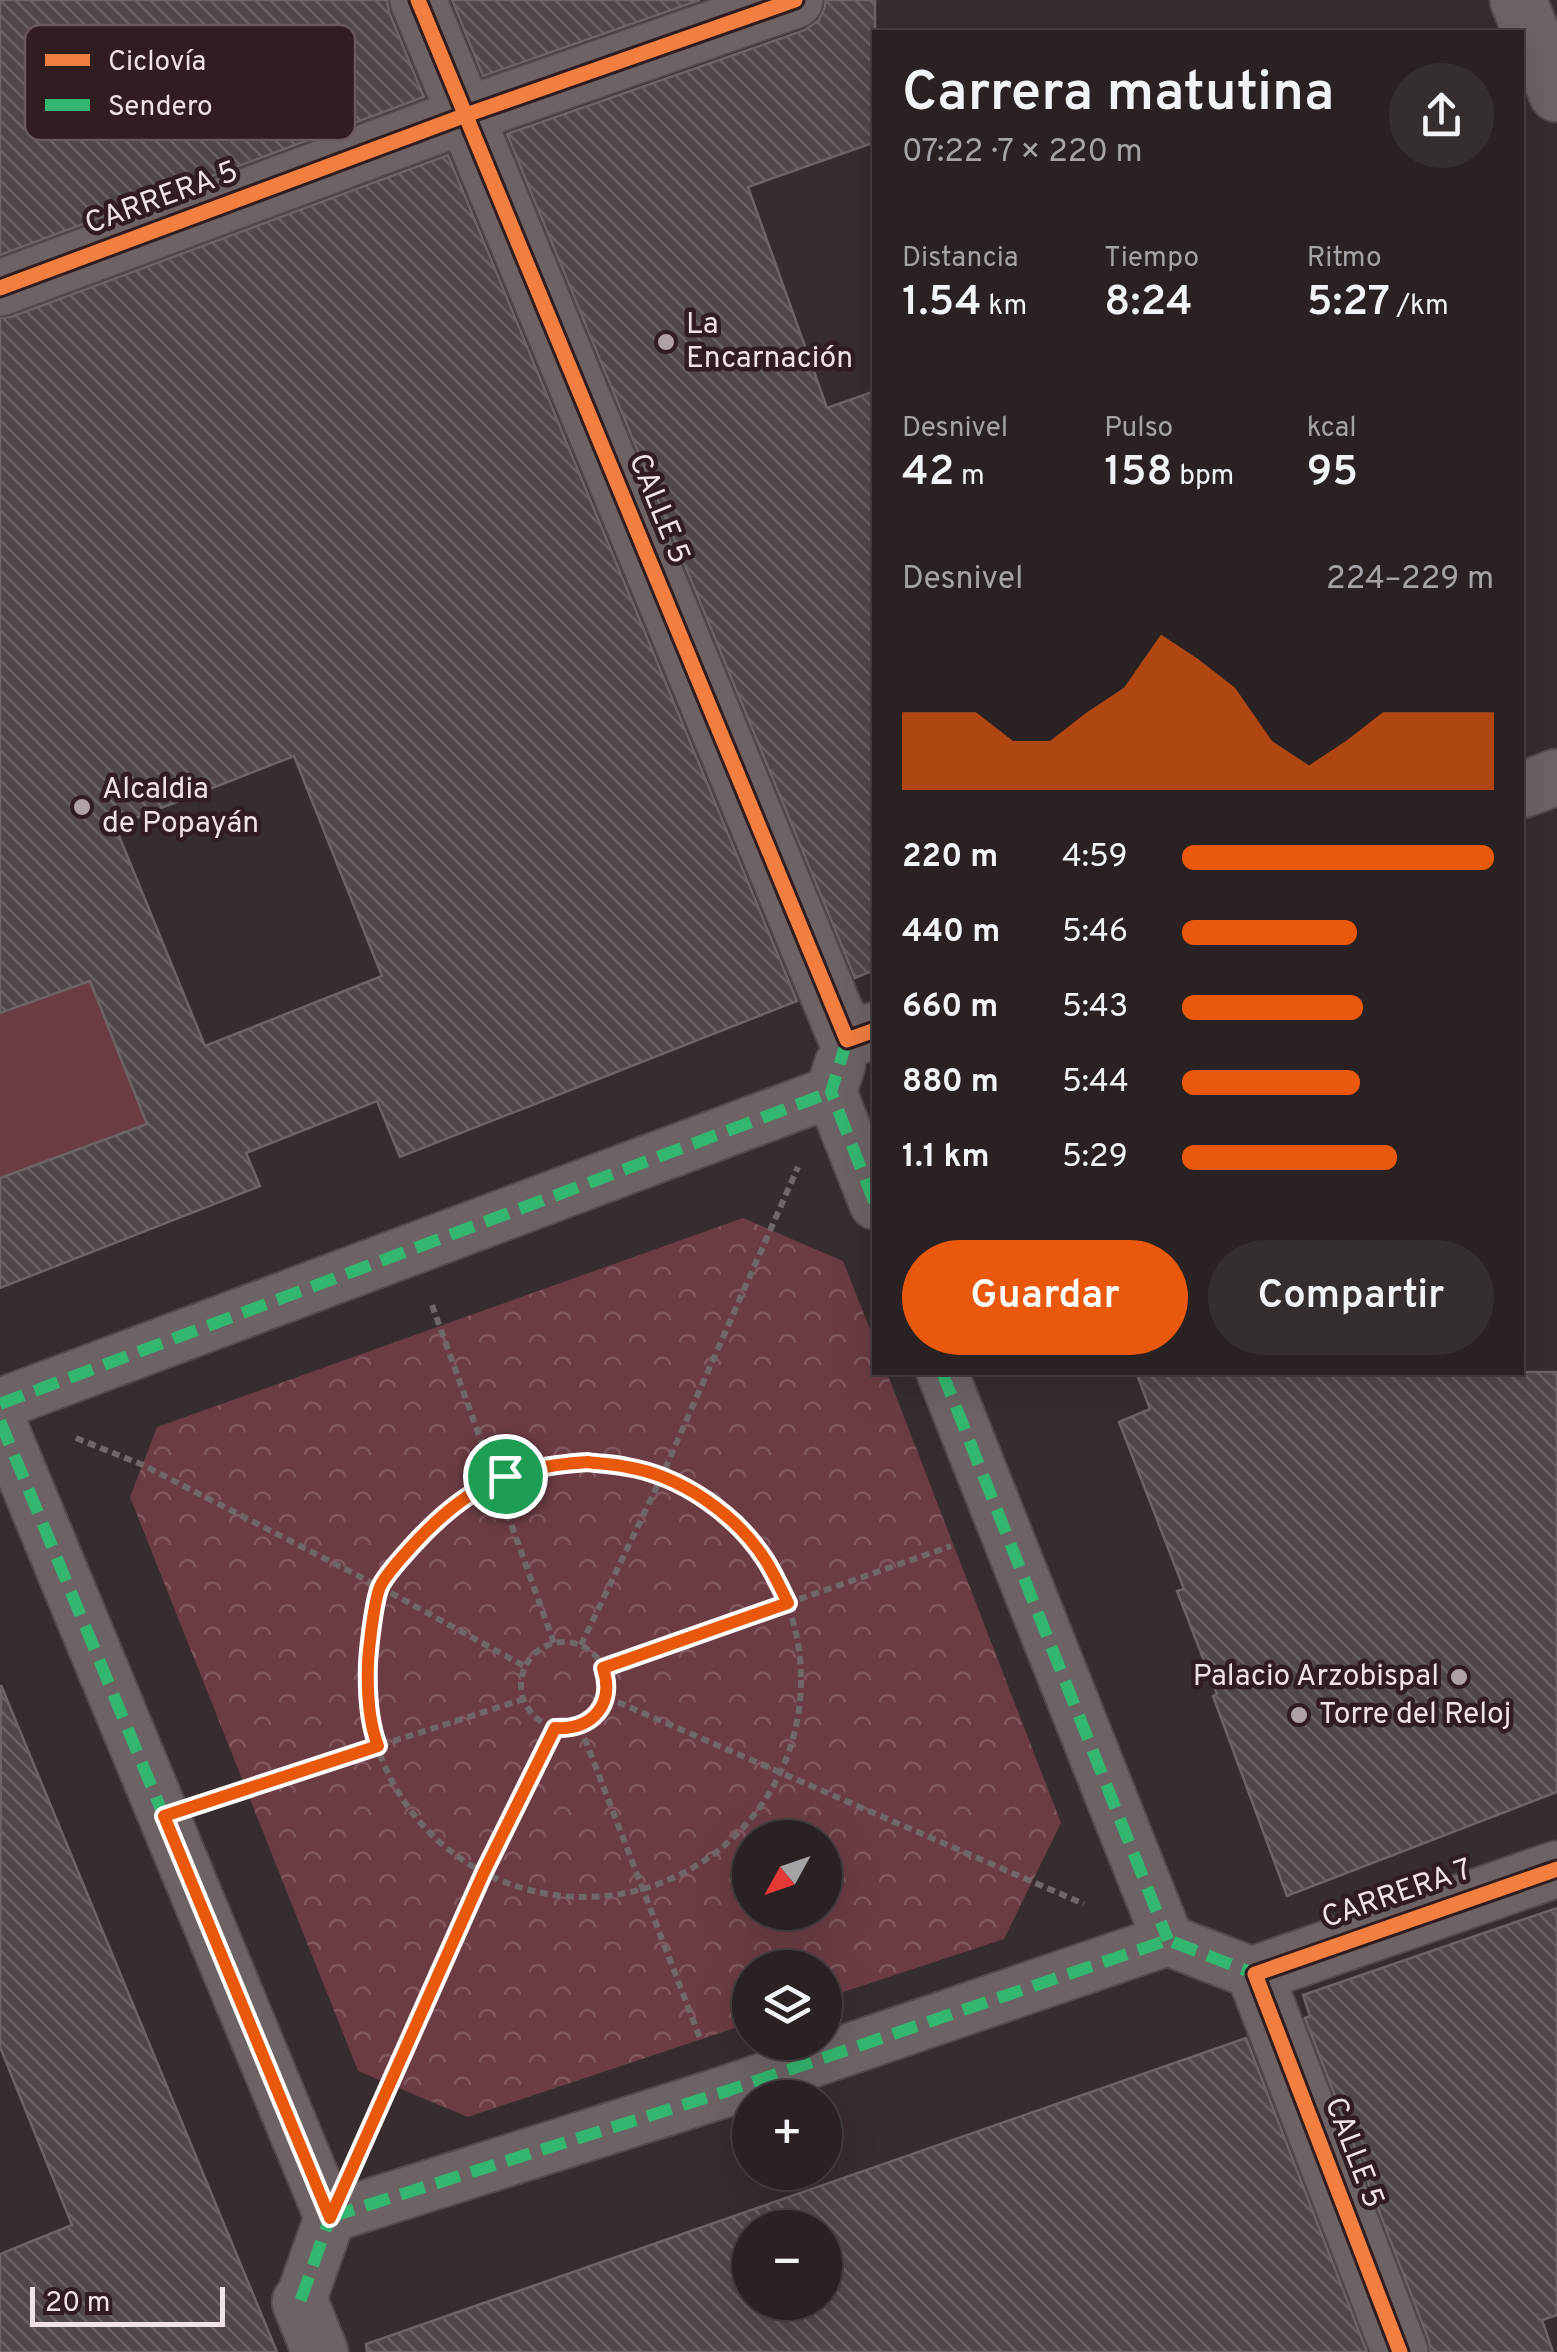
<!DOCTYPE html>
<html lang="es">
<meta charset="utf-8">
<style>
body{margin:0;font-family:Overpass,sans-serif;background:#352e2f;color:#f1f3f6;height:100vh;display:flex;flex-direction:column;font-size:38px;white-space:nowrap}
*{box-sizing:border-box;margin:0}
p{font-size:32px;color:#a5a3a5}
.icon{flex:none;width:55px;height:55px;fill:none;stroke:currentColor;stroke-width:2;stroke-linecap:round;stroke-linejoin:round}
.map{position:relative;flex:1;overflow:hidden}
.side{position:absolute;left:872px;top:30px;width:652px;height:1345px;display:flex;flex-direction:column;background:#292122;border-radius:0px;box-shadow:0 10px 40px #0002,0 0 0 2px #453e40}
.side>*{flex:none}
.needle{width:65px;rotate:230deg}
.tools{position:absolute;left:732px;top:1820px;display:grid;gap:20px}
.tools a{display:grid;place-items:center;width:110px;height:110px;border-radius:50%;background:#292122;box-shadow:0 10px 40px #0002,0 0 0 2px #453e40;font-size:50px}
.scale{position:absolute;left:30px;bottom:25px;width:195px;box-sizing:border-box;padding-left:10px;border:5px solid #f1e2e4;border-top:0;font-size:28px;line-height:35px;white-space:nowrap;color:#f1e2e4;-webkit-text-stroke:8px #311d20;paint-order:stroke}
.pin{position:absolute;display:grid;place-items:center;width:85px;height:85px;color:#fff;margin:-42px;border:5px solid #fff;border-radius:50%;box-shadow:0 2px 10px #0007}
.round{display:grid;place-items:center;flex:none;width:105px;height:105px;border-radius:52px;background:#352e2f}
.headline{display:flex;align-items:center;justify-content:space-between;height:170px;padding:0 30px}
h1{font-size:55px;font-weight:600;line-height:75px}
.metrics{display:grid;grid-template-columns:repeat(3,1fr);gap:15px;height:170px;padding:10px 30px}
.metrics div{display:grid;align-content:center}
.metrics b{font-size:42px;font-weight:600}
.metrics small{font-size:28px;font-weight:400}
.metrics p{font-size:28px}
.chart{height:280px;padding:20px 30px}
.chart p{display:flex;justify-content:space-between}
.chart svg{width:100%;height:180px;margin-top:10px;fill:#ea580c;opacity:.7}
.primary-button{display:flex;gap:20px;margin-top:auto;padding:20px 30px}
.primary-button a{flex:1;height:115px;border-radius:60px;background:#ea580c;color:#fff;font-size:40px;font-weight:600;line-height:115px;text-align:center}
.primary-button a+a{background:#352e2f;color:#f1f3f6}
ul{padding:0 30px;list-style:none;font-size:32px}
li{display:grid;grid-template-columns:160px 120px 1fr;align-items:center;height:75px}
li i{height:25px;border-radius:12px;background:#ea580c}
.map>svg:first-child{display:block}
.park{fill:url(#park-crowns);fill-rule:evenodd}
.garden{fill:#6b3c44}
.building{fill:url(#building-back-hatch);stroke:#6d6465;stroke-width:2.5;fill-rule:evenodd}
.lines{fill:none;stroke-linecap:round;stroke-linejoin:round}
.pedestrian-casing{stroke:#544a4c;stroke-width:54}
.minor-casing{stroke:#544a4c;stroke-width:59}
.tertiary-casing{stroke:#544a4c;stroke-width:59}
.path{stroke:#6f6768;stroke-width:6;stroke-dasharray:8 5;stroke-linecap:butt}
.pedestrian{stroke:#6d6365;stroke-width:50}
.minor{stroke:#6d6365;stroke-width:55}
.tertiary{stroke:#6d6365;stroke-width:55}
.quiet{stroke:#33b770;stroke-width:12;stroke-dasharray:25 12;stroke-linecap:butt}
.cycleway-casing{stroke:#311d20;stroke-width:21}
.cycleway{stroke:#f27e40;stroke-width:15}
.route-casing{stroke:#fff;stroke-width:20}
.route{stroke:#ea580c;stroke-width:12}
.poi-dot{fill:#b0a2a4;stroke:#311d20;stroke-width:4}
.labels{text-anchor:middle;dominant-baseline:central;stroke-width:9;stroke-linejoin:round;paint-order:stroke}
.street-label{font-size:30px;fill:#f1e2e4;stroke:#311d20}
.poi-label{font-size:30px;fill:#f1e2e4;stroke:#311d20;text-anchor:start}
.key{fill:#311d20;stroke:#6b585b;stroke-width:2.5}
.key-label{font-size:28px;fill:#f1e2e4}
</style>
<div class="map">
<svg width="1557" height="2352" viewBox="0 0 1557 2352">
<defs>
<pattern id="park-crowns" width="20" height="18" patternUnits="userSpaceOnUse" patternTransform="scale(2.5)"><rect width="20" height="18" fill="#6b3c44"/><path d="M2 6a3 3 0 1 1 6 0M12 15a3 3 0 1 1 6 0" fill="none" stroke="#81585f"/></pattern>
<pattern id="building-back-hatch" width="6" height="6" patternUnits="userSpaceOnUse" patternTransform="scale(2.5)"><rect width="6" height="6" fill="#514749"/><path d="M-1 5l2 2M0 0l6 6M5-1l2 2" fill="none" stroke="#6a6163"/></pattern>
</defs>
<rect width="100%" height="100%" fill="#372c2e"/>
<path class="park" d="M743,1218L843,1261L875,1342V1372L887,1373L1061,1823L1004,1939L825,1998V1968H750V2023L468,2117L358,2071L130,1497L157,1427ZM750,1838H825V1912H750Z"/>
<polygon class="garden" points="90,981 147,1125 0,1178 0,1013"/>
<g class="building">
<polygon points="0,0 387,0 389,12 424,97 0,255"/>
<polygon points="452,0 700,0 483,76"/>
<polygon points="825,0 875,0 875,142 748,187 827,408 875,391 875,970 855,978 507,134 805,30 819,20 825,7"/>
<path d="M448,155L797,1001L400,1157L377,1101L246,1153L260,1186L0,1288V1178L147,1124L90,981L0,1013V318L11,317ZM294,756L382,976L205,1046L115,826Z"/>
<polygon points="1136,1372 1557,1372 1557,1792 1287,1896 1213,1696 1217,1694 1177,1591 1184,1589 1119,1422 1150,1409"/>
<polygon points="1,1685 91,1903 277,2352 0,2352 0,2254 72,2225 0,2047"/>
<polygon points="1557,1908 1557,2315 1542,2320 1553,2352 1430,2352 1429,2341 1305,2018 1310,2016 1303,1995"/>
<path d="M1246,2038L1367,2352H367L366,2344ZM750,2228H825V2302H750Z"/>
</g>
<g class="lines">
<g class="pedestrian-casing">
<g id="pedestrian">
<polyline points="840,1064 831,1092 875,1204"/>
<polyline points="942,1372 1168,1940"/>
<polyline points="0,1404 831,1092"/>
<polyline points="0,1421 330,2217 300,2302"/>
<polyline points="330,2217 721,2093 1168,1940 1255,1974"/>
</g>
</g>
<g class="minor-casing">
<g id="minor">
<polyline points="1518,0 1557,94"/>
<polyline points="0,288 466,115 795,0"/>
</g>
</g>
<g class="tertiary-casing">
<g id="tertiary">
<polyline points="418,0 847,1040 875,1030"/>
<polyline points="1522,790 1557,777"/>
<polyline points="300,2302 320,2352"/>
<polyline points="1400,2352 1255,1974 1557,1869"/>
</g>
</g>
<g class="path">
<polyline points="432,1305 554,1643"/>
<polyline points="76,1438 143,1465 380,1587 524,1666"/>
<circle cx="584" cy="1680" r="217"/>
<circle cx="564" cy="1685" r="43"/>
<polyline points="581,1645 661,1478 798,1167"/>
<polyline points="603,1668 951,1546"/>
<polyline points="606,1697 1084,1904"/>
<polyline points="580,1726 700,2038"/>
<polyline points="220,1797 524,1699"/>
<polyline points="363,2143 484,1872 555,1728"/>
</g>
<use href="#pedestrian" class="pedestrian"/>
<use href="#minor" class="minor"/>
<use href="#tertiary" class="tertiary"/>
<g class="quiet">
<polyline points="847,1040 831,1092 875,1204"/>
<polyline points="942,1372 1168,1940"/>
<polyline points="0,1404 831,1092"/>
<polyline points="0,1421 330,2217 300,2302"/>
<polyline points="330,2217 721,2093 1168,1940 1255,1974"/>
</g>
<g class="cycleway-casing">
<g id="cycleway">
<polyline points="418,0 847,1040 875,1030"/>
<polyline points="0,288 466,115 795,0"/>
<polyline points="1400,2352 1255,1974 1557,1869"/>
</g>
</g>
<use href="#cycleway" class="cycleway"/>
</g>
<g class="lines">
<g class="route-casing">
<path id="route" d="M588,1462C600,1464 614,1464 627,1467C681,1476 736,1514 766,1561C774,1574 781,1589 788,1603L603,1668C615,1705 592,1730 555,1728L484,1872L330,2218L164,1816L378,1746C368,1720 367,1691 368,1663C369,1647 374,1601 380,1587C385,1575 404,1555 413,1545C467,1486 508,1467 588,1462Z"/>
</g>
<use href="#route" class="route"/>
</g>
<g class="poi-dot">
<circle cx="666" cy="342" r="10"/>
<circle cx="82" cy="807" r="10"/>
<circle cx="1459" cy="1677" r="10"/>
<circle cx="1299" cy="1715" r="10"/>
</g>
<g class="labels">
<g class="street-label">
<text transform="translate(162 199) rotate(-20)">CARRERA 5</text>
<text transform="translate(658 509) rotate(68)">CALLE 5</text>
<text transform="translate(1397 1895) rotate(-19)">CARRERA 7</text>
<text transform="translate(1353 2153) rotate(69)">CALLE 5</text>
</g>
<g class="poi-label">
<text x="686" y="325">La<tspan x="686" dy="34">Encarnación</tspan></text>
<text x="102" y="790">Alcaldia<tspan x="102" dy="34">de Popayán</tspan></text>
<text x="1439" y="1677" text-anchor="end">Palacio Arzobispal</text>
<text x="1319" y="1715">Torre del Reloj</text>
</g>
</g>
<rect x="25" y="25" width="330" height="115" rx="15" class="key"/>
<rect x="45" y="54" width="45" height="12" fill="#f27e40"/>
<rect x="45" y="99" width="45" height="12" fill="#33b770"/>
<g class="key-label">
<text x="108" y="70">Ciclovía</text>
<text x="108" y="115">Sendero</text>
</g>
</svg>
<div class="tools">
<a><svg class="needle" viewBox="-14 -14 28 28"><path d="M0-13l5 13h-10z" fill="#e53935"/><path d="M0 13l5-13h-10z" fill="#a5a3a5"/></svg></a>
<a><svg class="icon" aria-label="layers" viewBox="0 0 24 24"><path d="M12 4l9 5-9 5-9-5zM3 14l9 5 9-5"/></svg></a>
<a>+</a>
<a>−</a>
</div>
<div class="scale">20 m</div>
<div class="pin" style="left:505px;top:1476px;background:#1e9e55"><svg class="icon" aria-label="arrive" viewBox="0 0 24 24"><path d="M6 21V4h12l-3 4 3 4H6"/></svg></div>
<section class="side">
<div class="headline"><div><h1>Carrera matutina</h1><p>07:22 · 7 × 220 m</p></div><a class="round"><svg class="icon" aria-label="share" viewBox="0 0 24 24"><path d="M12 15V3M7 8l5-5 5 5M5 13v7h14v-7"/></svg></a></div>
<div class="metrics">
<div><p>Distancia</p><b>1.54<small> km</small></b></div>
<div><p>Tiempo</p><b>8:24</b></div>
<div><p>Ritmo</p><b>5:27<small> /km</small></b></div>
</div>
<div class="metrics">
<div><p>Desnivel</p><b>42<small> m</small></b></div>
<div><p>Pulso</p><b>158<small> bpm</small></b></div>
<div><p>kcal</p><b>95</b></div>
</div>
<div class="chart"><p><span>Desnivel</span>224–229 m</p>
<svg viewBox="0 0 160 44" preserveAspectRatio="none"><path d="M0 44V25L10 25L20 25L30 32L40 32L50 25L60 19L70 6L80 12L90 19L100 32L110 38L120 32L130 25L140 25L150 25L160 25V44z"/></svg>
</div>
<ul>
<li><b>220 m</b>4:59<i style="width:100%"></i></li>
<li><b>440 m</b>5:46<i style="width:56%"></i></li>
<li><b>660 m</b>5:43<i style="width:58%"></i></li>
<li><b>880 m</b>5:44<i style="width:57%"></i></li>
<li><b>1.1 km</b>5:29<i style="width:69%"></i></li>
</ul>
<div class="primary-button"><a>Guardar</a><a>Compartir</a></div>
</section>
</div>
